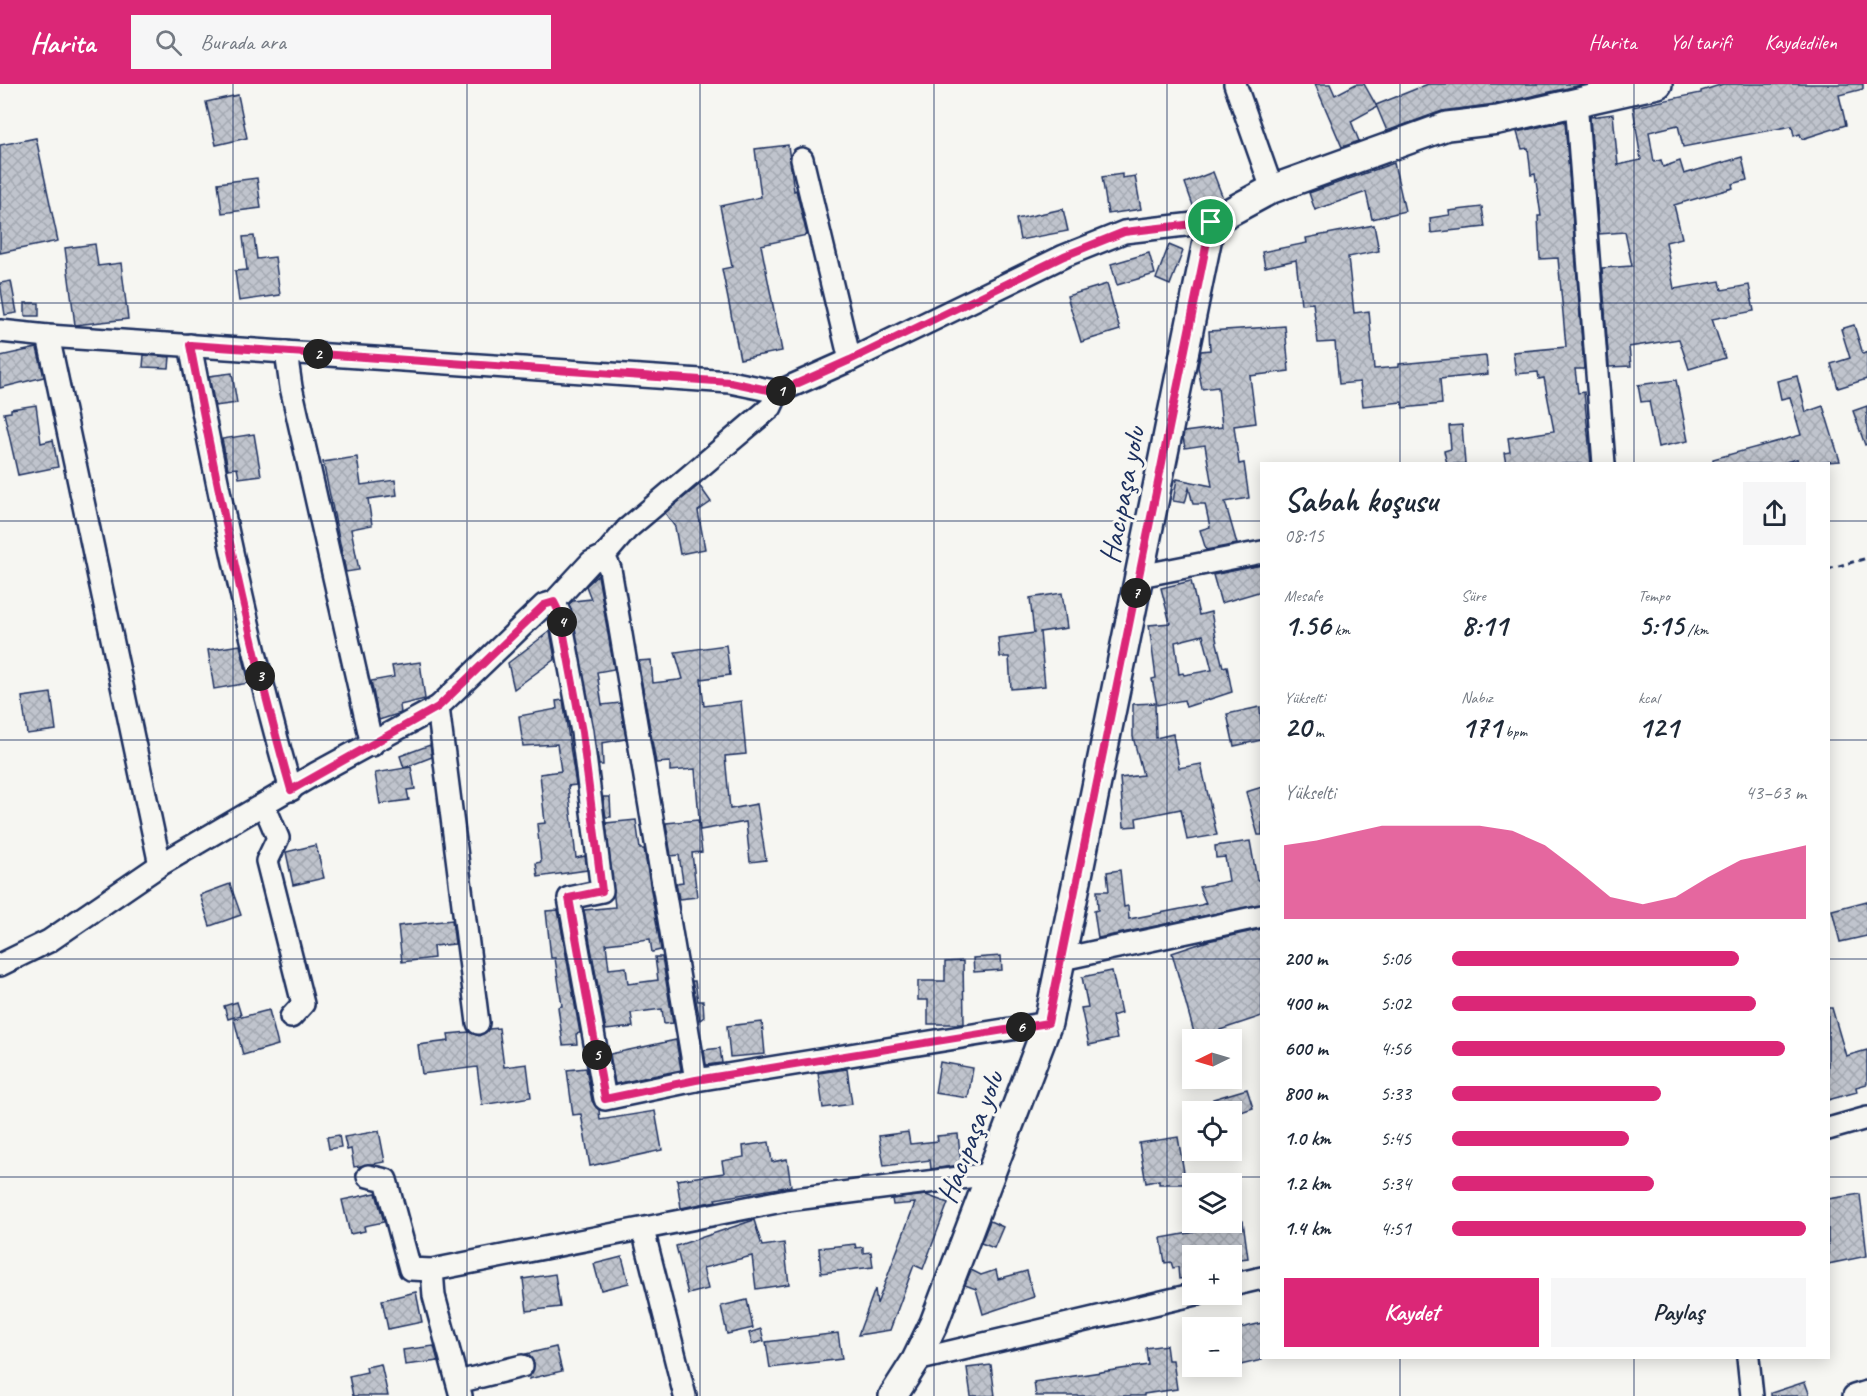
<!DOCTYPE html>
<html lang="tr">
<meta charset="utf-8">
<style>
body{margin:0;font-family:Caveat,sans-serif;background:#f6f6f7;color:#1f2937;height:100vh;display:flex;flex-direction:column;font-size:22px;white-space:nowrap}
*{box-sizing:border-box;margin:0}
p{font-size:20px;color:#747a83}
.icon{flex:none;width:33px;height:33px;fill:none;stroke:currentColor;stroke-width:2;stroke-linecap:round;stroke-linejoin:round}
.map{position:relative;flex:1;overflow:hidden}
.drawer{position:absolute;left:1260px;top:378px;width:570px;height:897px;display:flex;flex-direction:column;background:#fff;border-radius:0px;box-shadow:0 3px 15px #0003}
.drawer>*{flex:none}
.needle{width:39px;rotate:265deg}
.fabs{position:absolute;left:1182px;top:945px;display:grid;gap:12px}
.fabs a{display:grid;place-items:center;width:60px;height:60px;border-radius:0px;background:#fff;box-shadow:0 3px 15px #0003;font-size:30px}
.pin{position:absolute;display:grid;place-items:center;width:51px;height:51px;color:#fff;margin:-26px;border:3px solid #fff;border-radius:50%;box-shadow:0 2px 6px #0007}
.km{position:absolute;width:30px;height:30px;margin:-15px;border-radius:50%;background:#222;color:#fff;font-size:16px;line-height:30px;text-align:center}
.round{display:grid;place-items:center;flex:none;width:63px;height:63px;border-radius:0px;background:#f6f6f7}
.summary{display:flex;align-items:center;justify-content:space-between;height:102px;padding:0 24px}
h1{font-size:33px;font-weight:700;line-height:45px}
.stats{display:grid;grid-template-columns:repeat(3,1fr);gap:9px;height:102px;padding:6px 24px}
.stats div{display:grid;align-content:center}
.stats b{font-size:30px;font-weight:700}
.stats small{font-size:16px;font-weight:400}
.stats p{font-size:16px}
.chart{height:168px;padding:12px 24px}
.chart p{display:flex;justify-content:space-between}
.chart svg{width:100%;height:108px;margin-top:6px;fill:#db2777;opacity:.7}
.button{display:flex;gap:12px;margin-top:auto;padding:12px 24px}
.button a{flex:1;height:69px;border-radius:0px;background:#db2777;color:#fff;font-size:24px;font-weight:700;line-height:69px;text-align:center}
.button a+a{background:#f6f6f7;color:#1f2937}
ul{padding:0 24px;list-style:none;font-size:20px}
li{display:grid;grid-template-columns:96px 72px 1fr;align-items:center;height:45px}
li i{height:15px;border-radius:8px;background:#db2777}
header{display:flex;align-items:center;gap:36px;box-sizing:border-box;height:84px;padding:0 30px;background:#db2777;color:#fff}
header strong{font-size:28px}
nav{display:flex;gap:33px;margin-inline-start:auto;font-size:21px}
.search{width:420px;height:54px;background:#f6f6f7;display:flex;align-items:center;gap:15px;box-sizing:border-box;padding:0 21px;border-radius:0px;color:#747a83;font-size:22px}
.map>svg:first-child{display:block}
.building{fill:url(#building-cross-hatch);stroke:#1b2f5e;stroke-width:1.5;fill-rule:evenodd}
.lines{fill:none;stroke-linecap:round;stroke-linejoin:round}
.minor-casing{stroke:#1b2f5e;stroke-width:26}
.major-casing{stroke:#1b2f5e;stroke-width:32}
.path{stroke:#1b2f5e;stroke-width:3;stroke-dasharray:6 4.5;stroke-linecap:butt}
.minor{stroke:#f6f6f2;stroke-width:21}
.major{stroke:#f6f6f2;stroke-width:27}
.route-casing{stroke:#fff;stroke-width:12}
.route{stroke:#db2777;stroke-width:8}
.grid{fill:none;stroke:#1b2f5e;stroke-width:1.5;stroke-opacity:0.55}
.labels{text-anchor:middle;dominant-baseline:central;stroke-width:6;stroke-linejoin:round;paint-order:stroke}
.street-label{font-size:30px;fill:#1b2f5e;stroke:#f6f6f2}
</style>
<header>
<strong>Harita</strong>
<div class="search"><svg class="icon" aria-label="search" viewBox="0 0 24 24"><circle cx="10" cy="10" r="6"/><path d="M15 15l6 6"/></svg>Burada ara</div>
<nav><a>Harita</a><a>Yol tarifi</a><a>Kaydedilen</a></nav>
</header>
<div class="map">
<svg width="1867" height="1312" viewBox="0 0 1867 1312">
<defs>
<pattern id="building-cross-hatch" width="8" height="8" patternUnits="userSpaceOnUse" patternTransform="scale(1.5)"><rect width="8" height="8" fill="#c0c4cd"/><path d="M0 0l8 8M0 8l8-8" fill="none" stroke="#a4a9b2"/></pattern>
</defs>
<rect width="100%" height="100%" fill="#f6f6f2"/>
<filter id="ink" filterUnits="userSpaceOnUse"><feTurbulence type="fractalNoise" baseFrequency=".0167" numOctaves="2"/><feDisplacementMap in="SourceGraphic" scale="12" xChannelSelector="R" yChannelSelector="G"/><feConvolveMatrix kernelMatrix="1 2 1 2 8 2 1 2 1" color-interpolation-filters="sRGB"/></filter>
<g filter="url(#ink)">
<g class="building">
<polygon points="1315,0 1330,0 1335,11 1356,0 1364,0 1377,23 1351,37 1359,57 1342,63"/>
<polygon points="1428,0 1586,0 1495,20 1442,27 1387,47 1376,21"/>
<polygon points="1723,0 1863,0 1863,5 1839,11 1846,41 1802,55 1800,50 1794,52 1792,42 1683,63 1678,41 1649,48 1654,78 1661,76 1663,83 1680,77 1684,90 1742,73 1747,96 1732,100 1733,104 1674,121 1682,154 1666,158 1674,205 1720,197 1722,206 1749,201 1754,227 1712,235 1725,274 1689,285 1679,255 1629,263 1631,282 1609,283 1602,184 1632,182 1625,148 1599,150 1590,33 1613,30 1618,81 1641,76 1633,23 1701,9 1701,7"/>
<polygon points="238,11 247,54 216,61 206,18"/>
<polygon points="1565,37 1584,285 1575,285 1578,309 1584,308 1591,380 1506,380 1504,369 1510,368 1508,354 1554,347 1544,294 1539,295 1538,288 1516,290 1513,268 1566,263 1558,174 1540,175 1538,132 1541,132 1535,90 1531,91 1528,64 1522,65 1517,48"/>
<polygon points="36,54 58,157 0,169 0,61"/>
<polygon points="788,61 794,107 796,106 807,151 761,161 782,267 740,275 722,185 732,183 720,122 761,113 755,65"/>
<polygon points="1394,79 1405,127 1372,135 1366,108 1315,126 1309,109"/>
<polygon points="1213,88 1223,114 1195,127 1185,99"/>
<polygon points="1122,90 1122,94 1135,92 1141,125 1108,130 1102,93"/>
<polygon points="257,94 261,124 222,129 218,99"/>
<polygon points="1482,123 1485,143 1431,149 1430,134 1450,131 1449,127"/>
<polygon points="1063,125 1068,147 1020,156 1016,135"/>
<polygon points="1374,141 1379,167 1348,173 1354,229 1369,227 1374,285 1399,283 1399,280 1486,272 1488,290 1440,295 1442,320 1403,324 1402,318 1363,322 1360,298 1339,300 1335,258 1318,259 1313,219 1301,220 1296,176 1265,183 1262,168 1307,159 1306,154"/>
<polygon points="254,152 257,175 275,173 280,211 239,217 235,187 247,186 243,153"/>
<polygon points="95,160 98,182 121,179 128,235 75,241 65,164"/>
<polygon points="1169,161 1183,167 1170,201 1156,195"/>
<polygon points="1149,169 1155,190 1117,201 1111,180"/>
<polygon points="11,197 17,229 5,231 0,199"/>
<polygon points="1107,200 1120,246 1081,258 1067,212"/>
<rect x="25" y="219" width="14" height="13"/>
<polygon points="1854,241 1863,270 1867,268 1867,295 1838,304 1831,280 1850,274 1841,245"/>
<polygon points="1285,242 1289,287 1250,292 1256,339 1234,342 1239,380 1244,379 1249,414 1225,418 1237,460 1206,466 1200,446 1210,443 1205,420 1193,420 1189,404 1185,419 1173,417 1177,395 1212,402 1205,361 1185,364 1183,353 1184,348 1222,343 1218,303 1202,305 1198,283 1201,267 1210,266 1209,247"/>
<polygon points="37,264 44,293 0,304 0,272"/>
<polygon points="144,271 170,273 169,284 143,283"/>
<polygon points="232,289 237,319 215,322 209,292"/>
<polygon points="1797,292 1806,328 1823,322 1840,377 1799,380 1797,375 1778,380 1713,380 1713,375 1801,351 1790,313 1781,315 1777,297"/>
<polygon points="1676,296 1688,357 1658,363 1649,317 1641,318 1638,301"/>
<polygon points="36,321 41,359 53,356 58,383 18,391 4,329 11,328 11,325"/>
<polygon points="1867,322 1867,360 1865,361 1853,327"/>
<polygon points="1462,341 1465,380 1447,380 1444,367 1451,365 1449,342"/>
<polygon points="254,350 261,391 239,394 237,384 228,385 222,355"/>
<polygon points="357,373 361,401 395,396 397,411 368,415 372,441 351,445 359,486 346,488 323,378"/>
<polygon points="699,401 711,418 698,427 705,465 680,470 675,443 665,429"/>
<polygon points="1262,481 1262,507 1221,519 1213,491"/>
<polygon points="598,491 614,585 597,588 602,621 620,619 626,655 602,659 603,681 599,681 569,520 573,517 591,515 586,502"/>
<path d="M1191,497L1199,531L1211,528L1217,559L1223,583L1227,582L1232,608L1186,623L1184,616L1157,621L1152,595L1156,594L1149,541L1170,539L1161,504ZM1203,551L1212,586L1184,591L1183,589L1179,590L1175,558Z"/>
<polygon points="1062,509 1067,544 1040,548 1045,602 1011,605 1009,573 1000,573 998,554 1034,549 1030,514"/>
<polygon points="550,547 555,575 514,605 508,579"/>
<polygon points="240,561 249,599 214,605 208,566"/>
<polygon points="726,561 730,591 701,595 704,622 741,617 746,670 725,672 730,725 757,720 766,776 750,778 746,738 700,746 695,685 670,687 670,678 656,679 638,577 651,576 653,599 678,596 683,595 675,568"/>
<polygon points="420,578 425,615 400,621 401,629 379,636 371,597 394,593 392,582"/>
<polygon points="51,609 56,646 27,650 22,613"/>
<polygon points="563,616 576,701 568,702 576,774 585,772 587,786 538,793 536,779 541,778 537,740 545,739 540,690 561,687 557,660 523,662 519,632 557,625 556,617"/>
<polygon points="1155,619 1156,654 1173,650 1179,684 1201,680 1217,751 1187,756 1181,725 1136,734 1137,742 1124,743 1120,694 1143,691 1133,653 1133,620"/>
<polygon points="1260,623 1262,656 1234,662 1227,630"/>
<polygon points="430,661 432,673 404,684 400,672"/>
<polygon points="411,683 415,705 407,706 409,716 380,720 375,689"/>
<polygon points="1262,703 1262,751 1258,751 1246,708"/>
<polygon points="603,713 610,713 611,733 606,733"/>
<polygon points="636,736 640,765 644,765 661,866 652,868 650,855 606,860 609,885 626,883 628,900 658,896 655,873 662,873 673,939 664,940 662,925 631,929 633,943 606,946 584,826 615,823 606,739"/>
<polygon points="698,736 702,768 692,769 697,813 679,815 676,799 683,798 679,771 671,772 666,739"/>
<polygon points="1250,757 1257,796 1262,795 1262,820 1098,854 1094,827 1098,826 1097,807 1109,807 1107,788 1120,786 1124,823 1128,822 1129,835 1201,821 1206,819 1199,803 1229,797 1225,773 1216,774 1215,762"/>
<polygon points="316,761 324,794 293,801 286,768"/>
<polygon points="230,800 241,831 210,842 200,811"/>
<polygon points="1867,817 1867,852 1840,858 1832,826"/>
<polygon points="558,826 580,949 576,950 577,960 563,961 558,923 562,922 555,874 551,874 546,827"/>
<polygon points="452,836 455,860 433,862 434,874 402,878 398,842"/>
<polygon points="1262,845 1262,932 1220,946 1223,956 1196,956 1172,869 1208,857"/>
<polygon points="1001,872 1002,886 974,888 973,874"/>
<polygon points="963,877 964,940 928,940 928,916 918,916 918,897 945,897 945,878"/>
<polygon points="1112,887 1121,929 1112,932 1117,955 1089,961 1081,924 1088,923 1082,893"/>
<polygon points="692,897 695,897 698,917 703,917 704,933 700,936"/>
<polygon points="237,918 241,931 228,935 224,922"/>
<polygon points="1828,924 1832,924 1846,972 1867,966 1867,1000 1856,1003 1857,1008 1828,1016"/>
<polygon points="269,926 278,961 243,971 234,935"/>
<polygon points="762,938 765,970 730,973 727,942"/>
<polygon points="499,944 504,983 527,980 531,1013 482,1021 477,983 422,990 418,961 449,957 448,950 469,948 479,952 489,945"/>
<polygon points="676,956 681,986 615,1000 610,970"/>
<polygon points="720,964 722,979 706,981 704,966"/>
<polygon points="940,978 973,984 968,1014 935,1009"/>
<polygon points="586,984 592,1017 599,1026 600,1036 655,1027 662,1066 590,1082 581,1030 573,1031 567,986"/>
<polygon points="847,985 852,1020 823,1024 818,989"/>
<polygon points="1247,1005 1253,1024 1232,1031 1232,1028 1217,1028 1213,1015"/>
<polygon points="379,1047 385,1078 354,1083 351,1065 347,1066 344,1053"/>
<polygon points="908,1048 910,1060 938,1057 937,1052 958,1050 961,1081 931,1085 930,1076 884,1082 879,1052"/>
<polygon points="339,1051 341,1063 329,1065 327,1053"/>
<polygon points="1178,1053 1186,1100 1159,1100 1159,1096 1146,1099 1139,1059"/>
<polygon points="769,1058 772,1078 787,1075 791,1102 715,1115 716,1117 681,1124 677,1096 724,1089 722,1077 744,1073 743,1062"/>
<polygon points="376,1109 384,1138 364,1142 365,1147 350,1150 342,1116"/>
<polygon points="1860,1110 1867,1172 1828,1180 1828,1115"/>
<polygon points="926,1111 948,1119 923,1185 914,1181 890,1246 858,1251 875,1205 877,1220 915,1119 893,1121 892,1115"/>
<polygon points="754,1136 762,1162 784,1159 789,1200 756,1205 752,1172 703,1184 708,1205 688,1210 676,1162"/>
<polygon points="990,1137 1003,1143 994,1164 981,1159"/>
<polygon points="1243,1137 1248,1174 1232,1176 1232,1172 1192,1172 1192,1193 1179,1195 1178,1183 1173,1184 1171,1178 1165,1179 1161,1154 1195,1148 1195,1145 1205,1143 1205,1140"/>
<polygon points="855,1160 856,1164 863,1163 863,1169 871,1168 873,1183 821,1189 819,1164"/>
<polygon points="622,1173 629,1199 601,1206 594,1180"/>
<polygon points="971,1186 981,1191 996,1186 998,1195 1027,1187 1034,1213 983,1230 976,1205 965,1201"/>
<polygon points="555,1190 560,1223 527,1227 523,1195"/>
<polygon points="416,1208 422,1238 388,1245 382,1216"/>
<polygon points="747,1216 753,1244 727,1250 721,1222"/>
<polygon points="1262,1239 1262,1276 1232,1283 1232,1246"/>
<polygon points="761,1245 764,1257 752,1260 749,1249"/>
<polygon points="838,1249 842,1275 770,1284 766,1258"/>
<polygon points="1166,1261 1168,1276 1173,1276 1177,1305 1144,1310 1144,1312 1036,1312 1034,1298 1148,1281 1146,1264"/>
<polygon points="434,1262 438,1277 405,1281 403,1266"/>
<polygon points="556,1263 562,1287 529,1295 534,1279 526,1270"/>
<polygon points="381,1280 388,1312 353,1312 349,1292 367,1288 366,1283"/>
<polygon points="991,1281 995,1312 971,1312 967,1284"/>
<polygon points="1805,1298 1810,1312 1771,1312 1771,1309"/>
</g>
<g class="lines">
<g class="minor-casing">
<g id="minor">
<polyline points="1235,0 1272,105"/>
<polyline points="1576,17 1604,380"/>
<polyline points="802,75 850,276"/>
<polyline points="0,247 48,252 730,298 778,308 850,276 1064,172 1124,148 1211,138"/>
<polyline points="48,252 160,781"/>
<path d="M190,261C219,411 249,559 291,706"/>
<polyline points="286,268 291,303 372,661"/>
<polyline points="604,472 610,485 696,996"/>
<polyline points="1140,492 1262,468"/>
<polyline points="554,518 560,530 582,648 602,807 569,814 605,1015 696,996 1048,939"/>
<polyline points="438,623 478,939"/>
<polyline points="264,721 278,754 267,777 303,920 291,933"/>
<polyline points="1062,875 1262,832"/>
<polyline points="0,881 49,857 160,781 315,690 438,623 544,521 554,518 591,478 604,472 627,445 771,323 778,308"/>
<polyline points="1828,1045 1867,1034"/>
<polyline points="368,1092 386,1096 410,1185 432,1186"/>
<polyline points="643,1146 685,1312"/>
<polyline points="1232,1201 1262,1194"/>
<polyline points="1748,1274 1752,1312"/>
<polyline points="916,1276 1196,1210"/>
<polyline points="458,1298 522,1282"/>
<polyline points="461,1312 434,1212 432,1186 787,1116 991,1090"/>
<polyline points="1854,1312 1867,1308"/>
</g>
</g>
<g class="major-casing">
<polyline id="major" points="893,1312 916,1276 934,1239 1048,939 1211,138 1272,105 1447,42 1498,36 1658,0"/>
</g>
<polyline class="path" points="1828,485 1867,474"/>
<use href="#minor" class="minor"/>
<use href="#major" class="major"/>
</g>
</g>
<g class="lines" filter="url(#ink)">
<g class="route-casing">
<path id="route" d="M1211,138L1048,939L696,996L605,1015L569,814L602,807L582,648L560,530L554,518L544,521L438,623L291,706C249,559 219,411 190,261L730,298L778,308L850,276L1064,172L1124,148Z"/>
</g>
<use href="#route" class="route"/>
</g>
<path class="grid" d="M233,0V1312M467,0V1312M700,0V1312M934,0V1312M1167,0V1312M1400,0V380M1634,0V380M0,219H1867M0,437H1262M1828,437H1867M0,656H1262M1828,656H1867M0,875H1262M1828,875H1867M0,1093H1262M1828,1093H1867M1400,1274V1312M1634,1274V1312"/>
<g class="labels">
<g class="street-label">
<text transform="translate(1122 411) rotate(-79)">Hacıpaşa yolu</text>
<text transform="translate(970 1053) rotate(-69)">Hacıpaşa yolu</text>
</g>
</g>
</svg>
<div class="fabs">
<a><svg class="needle" viewBox="-14 -14 28 28"><path d="M0-13l5 13h-10z" fill="#e53935"/><path d="M0 13l5-13h-10z" fill="#747a83"/></svg></a>
<a><svg class="icon" aria-label="locate" viewBox="0 0 24 24"><circle cx="12" cy="12" r="6"/><path d="M12 2v4M12 18v4M2 12h4M18 12h4"/></svg></a>
<a><svg class="icon" aria-label="layers" viewBox="0 0 24 24"><path d="M12 4l9 5-9 5-9-5zM3 14l9 5 9-5"/></svg></a>
<a>+</a>
<a>−</a>
</div>
<div class="pin" style="left:1211px;top:138px;background:#1e9e55"><svg class="icon" aria-label="arrive" viewBox="0 0 24 24"><path d="M6 21V4h12l-3 4 3 4H6"/></svg></div>
<b class="km" style="left:781px;top:307px">1</b>
<b class="km" style="left:318px;top:270px">2</b>
<b class="km" style="left:260px;top:592px">3</b>
<b class="km" style="left:562px;top:538px">4</b>
<b class="km" style="left:597px;top:971px">5</b>
<b class="km" style="left:1021px;top:943px">6</b>
<b class="km" style="left:1136px;top:509px">7</b>
<section class="drawer">
<div class="summary"><div><h1>Sabah koşusu</h1><p>08:15</p></div><a class="round"><svg class="icon" aria-label="share" viewBox="0 0 24 24"><path d="M12 15V3M7 8l5-5 5 5M5 13v7h14v-7"/></svg></a></div>
<div class="stats">
<div><p>Mesafe</p><b>1.56<small> km</small></b></div>
<div><p>Süre</p><b>8:11</b></div>
<div><p>Tempo</p><b>5:15<small> /km</small></b></div>
</div>
<div class="stats">
<div><p>Yükselti</p><b>20<small> m</small></b></div>
<div><p>Nabız</p><b>171<small> bpm</small></b></div>
<div><p>kcal</p><b>121</b></div>
</div>
<div class="chart"><p><span>Yükselti</span>43–63 m</p>
<svg viewBox="0 0 160 44" preserveAspectRatio="none"><path d="M0 44V14L10 12L20 9L30 6L40 6L50 6L60 6L70 8L80 14L90 24L100 35L110 38L120 35L130 27L140 20L150 17L160 14V44z"/></svg>
</div>
<ul>
<li><b>200 m</b>5:06<i style="width:81%"></i></li>
<li><b>400 m</b>5:02<i style="width:86%"></i></li>
<li><b>600 m</b>4:56<i style="width:94%"></i></li>
<li><b>800 m</b>5:33<i style="width:59%"></i></li>
<li><b>1.0 km</b>5:45<i style="width:50%"></i></li>
<li><b>1.2 km</b>5:34<i style="width:57%"></i></li>
<li><b>1.4 km</b>4:51<i style="width:100%"></i></li>
</ul>
<div class="button"><a>Kaydet</a><a>Paylaş</a></div>
</section>
</div>
